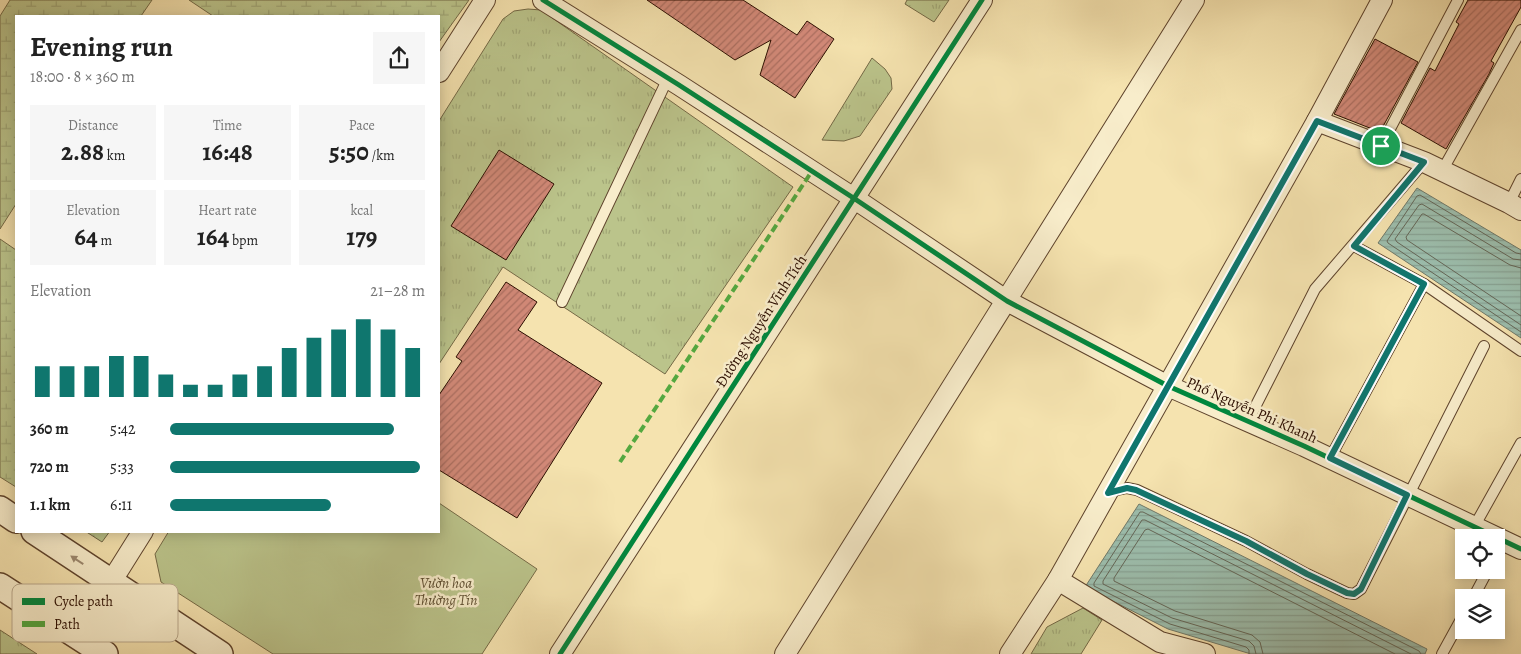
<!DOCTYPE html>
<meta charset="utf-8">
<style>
body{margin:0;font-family:Alegreya,serif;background:#f6f6f6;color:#222;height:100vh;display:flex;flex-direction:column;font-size:19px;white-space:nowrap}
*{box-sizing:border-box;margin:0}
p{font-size:16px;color:#767676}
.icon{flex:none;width:28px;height:28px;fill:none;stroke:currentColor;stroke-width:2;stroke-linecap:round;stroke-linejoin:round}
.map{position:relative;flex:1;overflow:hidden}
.drawer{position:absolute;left:15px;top:15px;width:425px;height:518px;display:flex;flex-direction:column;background:#fff;border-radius:0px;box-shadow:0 2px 12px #0003}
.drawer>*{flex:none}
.tools{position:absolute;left:1455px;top:529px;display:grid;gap:10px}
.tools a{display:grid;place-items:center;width:50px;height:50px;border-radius:0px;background:#fff;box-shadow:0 2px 12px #0003;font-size:25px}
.pin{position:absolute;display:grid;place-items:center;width:42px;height:42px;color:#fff;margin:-21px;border:2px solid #fff;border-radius:50%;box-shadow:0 1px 5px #0007}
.round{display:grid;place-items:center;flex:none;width:52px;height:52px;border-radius:0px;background:#f6f6f6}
.headline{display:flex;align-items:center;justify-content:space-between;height:85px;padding:0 15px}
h1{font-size:28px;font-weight:700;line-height:38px}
.stats{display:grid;grid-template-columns:repeat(3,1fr);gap:8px;height:85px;padding:5px 15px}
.stats div{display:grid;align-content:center;border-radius:0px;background:#f6f6f6;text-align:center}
.stats b{font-size:25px;font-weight:700}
.stats small{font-size:14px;font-weight:400}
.stats p{font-size:14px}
.chart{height:140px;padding:10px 15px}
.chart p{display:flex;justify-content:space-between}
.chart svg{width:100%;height:90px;margin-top:5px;stroke:#0f766e;stroke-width:6}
ul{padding:0 15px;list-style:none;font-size:16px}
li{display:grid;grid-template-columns:80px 60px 1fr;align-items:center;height:38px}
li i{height:12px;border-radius:6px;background:#0f766e}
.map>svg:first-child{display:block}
.grass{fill:url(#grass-tufts);stroke:#746946}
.wetland{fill:url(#wetland-marsh);stroke:#746946}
.park{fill:#bbc48b;stroke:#746946}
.water{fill:url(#water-rules);stroke:#6f7868}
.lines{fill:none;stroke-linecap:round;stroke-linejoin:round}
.shore{stroke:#646657;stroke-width:1}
.building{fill:url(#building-hatch);stroke:#2c0e01}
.service-casing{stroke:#5e432c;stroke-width:12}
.minor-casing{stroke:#5e432c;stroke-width:22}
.tertiary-casing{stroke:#5e432c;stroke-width:28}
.service{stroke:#f8edcb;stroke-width:10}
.minor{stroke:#f8edcb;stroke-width:20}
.tertiary{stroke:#f8edcb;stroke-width:25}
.quiet{stroke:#54a840;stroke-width:4;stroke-dasharray:8 4;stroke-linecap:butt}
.cycleway-casing{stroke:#f8edcb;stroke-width:8}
.cycleway{stroke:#00873e;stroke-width:5}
.oneway{fill:#9c8970}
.route-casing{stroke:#fff;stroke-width:10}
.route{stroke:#0f766e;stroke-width:6}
.labels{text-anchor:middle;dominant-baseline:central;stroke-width:5;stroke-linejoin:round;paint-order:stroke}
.street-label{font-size:15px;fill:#2c0e01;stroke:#f8edcb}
.park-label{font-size:15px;font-style:italic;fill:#5e4e31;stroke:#f8edcb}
.key{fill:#f8edcb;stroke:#bbaa8e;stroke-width:1}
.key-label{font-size:14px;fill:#2c0e01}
</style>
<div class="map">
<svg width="1521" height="654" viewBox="0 0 1521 654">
<defs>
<pattern id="grass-tufts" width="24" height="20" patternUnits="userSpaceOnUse" patternTransform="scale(1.25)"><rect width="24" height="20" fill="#bbc48b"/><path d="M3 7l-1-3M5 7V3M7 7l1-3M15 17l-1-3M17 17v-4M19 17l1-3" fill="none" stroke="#a1a776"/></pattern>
<pattern id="wetland-marsh" width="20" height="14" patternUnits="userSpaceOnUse" patternTransform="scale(1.25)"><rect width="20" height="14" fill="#bbc48b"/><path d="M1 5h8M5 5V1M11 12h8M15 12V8" fill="none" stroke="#a1a776"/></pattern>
<pattern id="water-rules" width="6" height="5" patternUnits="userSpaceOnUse" patternTransform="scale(1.25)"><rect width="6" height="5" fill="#9cbead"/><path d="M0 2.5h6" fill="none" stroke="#87a293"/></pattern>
<pattern id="building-hatch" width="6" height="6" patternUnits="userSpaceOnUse" patternTransform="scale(1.25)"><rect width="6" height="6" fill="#d28978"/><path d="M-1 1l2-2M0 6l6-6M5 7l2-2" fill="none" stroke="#ab6e60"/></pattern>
</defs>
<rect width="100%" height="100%" fill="#f5e3af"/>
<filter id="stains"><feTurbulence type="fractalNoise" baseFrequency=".004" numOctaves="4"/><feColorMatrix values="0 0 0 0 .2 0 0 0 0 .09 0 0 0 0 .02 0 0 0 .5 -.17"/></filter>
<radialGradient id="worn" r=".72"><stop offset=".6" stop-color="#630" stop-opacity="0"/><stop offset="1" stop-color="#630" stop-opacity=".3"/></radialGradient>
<g class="grass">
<polygon points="907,0 949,0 934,22 905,4"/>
<polygon points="528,9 541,10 793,187 665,374 503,267 439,364 439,121 503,19 514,11"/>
<polygon points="872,58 885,69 891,78 892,89 860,136 844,141 822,140"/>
<polygon points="1083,608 1102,620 1081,654 1031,654 1047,627"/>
<polygon points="0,630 37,654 0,654"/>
</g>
<g class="wetland">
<polygon points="10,0 152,0 141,16 16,16 16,204 0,229 0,16"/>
<polygon points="189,0 469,0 439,42 439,16 213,16"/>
<polygon points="0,239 16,250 16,487 0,477"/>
<polygon points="85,531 110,531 102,542"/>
</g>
<polygon class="park" points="439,503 537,569 482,654 273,654 161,582 155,554 169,531 439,531"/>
<g class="water">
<polygon points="1417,188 1521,250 1521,338 1378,243"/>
<polygon points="1139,504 1427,649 1425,654 1251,654 1168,629 1085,587"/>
</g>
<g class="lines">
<g class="shore">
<polyline points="1521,254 1516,253 1420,195 1417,196 1387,241 1388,243 1521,332"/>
<polyline points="1521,260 1513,259 1422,204 1419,205 1395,239 1397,242 1521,325"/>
<polyline points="1521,268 1510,265 1424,214 1422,214 1406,237 1407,240 1521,316"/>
<polyline points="1249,654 1249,650 1246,647 1170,624 1094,586 1094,583 1140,512 1143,512 1419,651 1421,654"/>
<polyline points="1256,654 1254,646 1249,641 1172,618 1103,584 1103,581 1142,520 1145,520 1411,654"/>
<polyline points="1263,654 1260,642 1252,635 1175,611 1114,581 1114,578 1145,530 1148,529 1395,654"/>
</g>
</g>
<g class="building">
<polygon points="647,0 743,0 797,35 807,21 834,39 795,98 760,75 771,40 735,60"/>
<polygon points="1468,0 1521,0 1521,7 1491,61 1494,63 1489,74 1446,149 1401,123 1430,68 1435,71 1459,24 1456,22"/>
<polygon points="1375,39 1418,62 1380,132 1334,114"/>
<polygon points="499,150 554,184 506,260 451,226"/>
<polygon points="506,282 537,302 518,330 602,383 517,518 439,470 439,395 462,361 456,357"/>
</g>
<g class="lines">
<g class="service-casing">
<g id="service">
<polyline points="1381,146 1458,0"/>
<polyline points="1442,171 1521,30"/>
<polyline points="1509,203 1521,179"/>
<polyline points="1354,246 1424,284 1521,351"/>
<polyline points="562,302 668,78"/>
<polyline points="1248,421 1315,289 1424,162"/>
<polyline points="1330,458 1424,284"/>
<polyline points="1108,492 1127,488 1137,490 1246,541 1307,574 1347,593 1354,594 1361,589 1484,346"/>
<polyline points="1474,527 1521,443"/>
<polyline points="1496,556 1504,541"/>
<polyline points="1473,598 1488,570"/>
<polyline points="1442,654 1464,614"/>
</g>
</g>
<g class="minor-casing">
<g id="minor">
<polyline points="543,0 679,85 855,199 1007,301 1168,386 1304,446 1521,549"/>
<polyline points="439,72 485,0"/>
<polyline points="1317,121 1424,162 1509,203 1521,210"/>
<polyline points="1058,580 1160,642 1205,654"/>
<polyline points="111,582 143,531"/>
<polyline points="560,654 982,0"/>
<polyline points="785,654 1194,0"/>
<polyline points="1010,654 1058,580 1317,121 1382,0"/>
</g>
</g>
<g class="tertiary-casing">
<g id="tertiary">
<polyline points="0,509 16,520"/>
<polyline points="34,531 220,654"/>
<polyline points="0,586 105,654"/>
</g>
</g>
<use href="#service" class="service"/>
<use href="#minor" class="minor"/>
<use href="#tertiary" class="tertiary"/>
<polyline class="quiet" points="620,462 812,171"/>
<g class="cycleway-casing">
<g id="cycleway">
<polyline points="543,0 679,85 855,199 1007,301 1168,386 1304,446 1521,549"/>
<polyline points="560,654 982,0"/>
</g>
</g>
<use href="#cycleway" class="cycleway"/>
</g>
<defs><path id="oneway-solid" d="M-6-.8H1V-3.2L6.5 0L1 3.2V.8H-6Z" transform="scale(1.25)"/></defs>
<use class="oneway" href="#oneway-solid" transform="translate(77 560) rotate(-147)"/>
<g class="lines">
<g class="route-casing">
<polygon id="route" points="1317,121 1424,162 1354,246 1424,284 1330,458 1407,495 1361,589 1354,594 1347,593 1307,574 1246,541 1136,490 1127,488 1108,493"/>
</g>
<use href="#route" class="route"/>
</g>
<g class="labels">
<g class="street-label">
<text transform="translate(761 321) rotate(-57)">Đường Nguyễn Vĩnh Tích</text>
<text transform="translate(1252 410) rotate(24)">Phố Nguyễn Phi Khanh</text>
</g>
<g class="park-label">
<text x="446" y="583">Vườn hoa<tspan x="446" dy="17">Thường Tín</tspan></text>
</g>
</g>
<rect x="12" y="584" width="166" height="58" rx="8" class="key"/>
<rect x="22" y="598" width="23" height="7" fill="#00873e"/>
<rect x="22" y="621" width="23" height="6" fill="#54a840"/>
<g class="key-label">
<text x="54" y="606">Cycle path</text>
<text x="54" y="629">Path</text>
</g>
<rect width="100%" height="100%" filter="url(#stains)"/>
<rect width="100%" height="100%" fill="url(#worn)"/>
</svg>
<div class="tools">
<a><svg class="icon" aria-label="locate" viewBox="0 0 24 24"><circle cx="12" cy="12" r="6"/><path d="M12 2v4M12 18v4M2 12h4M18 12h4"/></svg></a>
<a><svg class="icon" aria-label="layers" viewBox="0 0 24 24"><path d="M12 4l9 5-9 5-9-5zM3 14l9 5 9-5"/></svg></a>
</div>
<div class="pin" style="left:1381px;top:146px;background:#1e9e55"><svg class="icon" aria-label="arrive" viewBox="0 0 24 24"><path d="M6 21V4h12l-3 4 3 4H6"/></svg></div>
<section class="drawer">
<div class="headline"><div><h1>Evening run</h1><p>18:00 · 8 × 360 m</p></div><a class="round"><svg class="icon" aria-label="share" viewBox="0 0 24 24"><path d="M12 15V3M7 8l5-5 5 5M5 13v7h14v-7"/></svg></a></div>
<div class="stats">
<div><p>Distance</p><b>2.88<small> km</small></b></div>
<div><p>Time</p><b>16:48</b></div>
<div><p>Pace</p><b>5:50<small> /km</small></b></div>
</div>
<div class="stats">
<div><p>Elevation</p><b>64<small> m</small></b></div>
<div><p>Heart rate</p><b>164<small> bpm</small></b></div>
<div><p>kcal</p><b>179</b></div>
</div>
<div class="chart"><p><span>Elevation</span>21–28 m</p>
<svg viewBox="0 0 160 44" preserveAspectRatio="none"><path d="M5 44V29M15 44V29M25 44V29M35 44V24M45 44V24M55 44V33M65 44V38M75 44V38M85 44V33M95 44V29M105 44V20M115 44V15M125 44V11M135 44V6M145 44V11M155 44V20"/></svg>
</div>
<ul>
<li><b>360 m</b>5:42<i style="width:88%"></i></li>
<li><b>720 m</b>5:33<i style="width:98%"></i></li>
<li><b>1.1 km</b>6:11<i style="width:63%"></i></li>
</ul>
</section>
</div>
